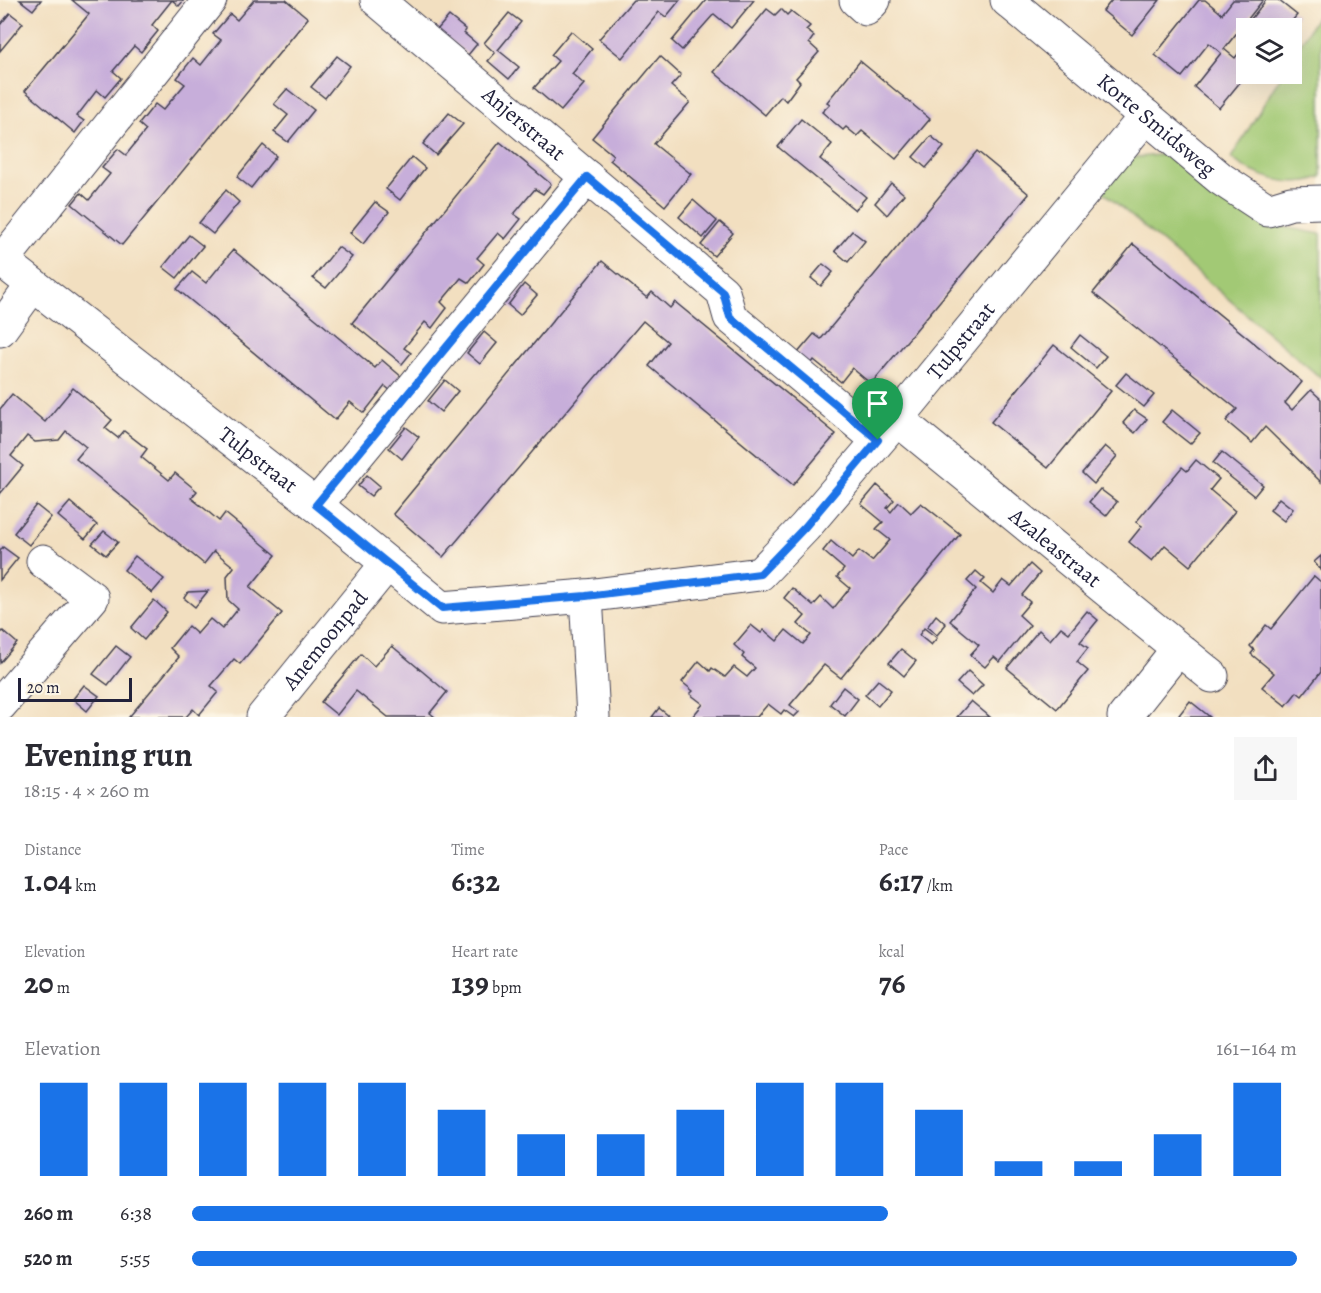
<!DOCTYPE html>
<meta charset="utf-8">
<style>
body{margin:0;font-family:Alegreya,serif;background:#f7f7f7;color:#2b2b33;height:100vh;display:flex;flex-direction:column;font-size:22px;white-space:nowrap}
*{box-sizing:border-box;margin:0}
p{font-size:20px;color:#7c7c81}
.icon{flex:none;width:33px;height:33px;fill:none;stroke:currentColor;stroke-width:2;stroke-linecap:round;stroke-linejoin:round}
.map{position:relative;height:717px;overflow:hidden}
.panel{display:flex;flex-direction:column;background:#fff;flex:1}
.panel>*{flex:none}
.fabs{position:absolute;left:1236px;top:18px;display:grid;gap:12px}
.fabs a{display:grid;place-items:center;width:66px;height:66px;border-radius:0px;background:#fff;box-shadow:0 6px 24px #0002;font-size:30px}
.scale{position:absolute;left:18px;bottom:15px;width:114px;box-sizing:border-box;padding-left:6px;border:3px solid #22223b;border-top:0;font-size:16px;line-height:21px;white-space:nowrap;color:#22223b;-webkit-text-stroke:4px #fcf5e5;paint-order:stroke}
.pin{position:absolute;display:grid;place-items:center;width:51px;height:51px;color:#fff;margin:-62px -26px;border-radius:50% 50% 50% 0;rotate:-45deg;box-shadow:0 0 6px #0007}
.pin .icon{rotate:45deg}
.round{display:grid;place-items:center;flex:none;width:63px;height:63px;border-radius:0px;background:#f7f7f7}
.summary{display:flex;align-items:center;justify-content:space-between;height:102px;padding:0 24px}
h1{font-size:33px;font-weight:700;line-height:45px}
.stats{display:grid;grid-template-columns:repeat(3,1fr);gap:9px;height:102px;padding:6px 24px}
.stats div{display:grid;align-content:center}
.stats b{font-size:30px;font-weight:700}
.stats small{font-size:16px;font-weight:400}
.stats p{font-size:16px}
.chart{height:168px;padding:12px 24px}
.chart p{display:flex;justify-content:space-between}
.chart svg{width:100%;height:108px;margin-top:6px;stroke:#1a73e8;stroke-width:6}
ul{padding:0 24px;list-style:none;font-size:20px}
li{display:grid;grid-template-columns:96px 72px 1fr;align-items:center;height:45px}
li i{height:15px;border-radius:8px;background:#1a73e8}
.map>svg:first-child{display:block}
.green{fill:#a2c974;stroke:#627658;stroke-width:1.5}
.building{fill:#c7aeda}
.lines{fill:none;stroke-linecap:round;stroke-linejoin:round}
.minor-casing{stroke:#413e4f;stroke-width:35}
.minor{stroke:#fff;stroke-width:33}
.route-casing{stroke:#fff;stroke-width:12}
.route{stroke:#1a73e8;stroke-width:8}
.labels{text-anchor:middle;dominant-baseline:central;stroke-width:6;stroke-linejoin:round;paint-order:stroke}
.street-label{font-size:22px;fill:#22223b;stroke:#fcf5e5}
</style>
<div class="map">
<svg width="1321" height="717" viewBox="0 0 1321 717">
<rect width="100%" height="100%" fill="#fcf5e5"/>
<filter id="ink" filterUnits="userSpaceOnUse"><feTurbulence type="fractalNoise" baseFrequency=".0167" numOctaves="2"/><feDisplacementMap in="SourceGraphic" scale="12" xChannelSelector="R" yChannelSelector="G"/><feConvolveMatrix kernelMatrix="1 2 1 2 8 2 1 2 1" color-interpolation-filters="sRGB"/></filter>
<filter id="wash" filterUnits="userSpaceOnUse"><feTurbulence type="fractalNoise" baseFrequency=".008" numOctaves="4" result="noise"/><feDisplacementMap in="SourceGraphic" scale="24" xChannelSelector="R" yChannelSelector="G"/><feGaussianBlur stdDeviation="1.35" result="paint"/><feColorMatrix in="noise" values="0 0 0 0 0 0 0 0 0 0 0 0 0 0 0 0 0 1.4 0 .05"/><feComposite in="paint" operator="in"/></filter>
<g filter="url(#wash)">
<rect width="100%" height="100%" fill="#f2dfc0"/>
<g class="green">
<path d="M1321,9V177C1291,189 1255,177 1231,158L1282,74H1292V58Z"/>
<polygon points="1166,154 1278,226 1321,234 1321,378 1102,191 1131,158"/>
</g>
<g id="blocks">
<g class="building">
<polygon points="20,0 41,0 33,10"/>
<polygon points="72,0 184,0 179,6 172,0 152,25 158,31 141,52 134,46 113,71 121,78 105,97 97,90 77,116 84,121 75,133 25,91 89,14"/>
<polygon points="254,0 286,0 308,18 122,245 72,204 81,193 89,200 110,174 102,168 118,149 126,155 146,130 139,124 155,104 163,110 185,84 177,78 193,58 201,65 221,40 213,34 230,14 237,20"/>
<polygon points="633,0 680,0 666,17 659,12 622,58 599,39"/>
<polygon points="706,0 754,0 731,28 714,14 682,50 672,41"/>
<polygon points="1112,0 1160,0 1132,35 1103,11"/>
<polygon points="1199,0 1205,0 1222,14 1233,0 1263,0 1224,49 1235,58 1246,44 1246,75 1219,108 1194,87 1221,53 1209,43 1182,77 1155,55"/>
<polygon points="1266,0 1278,0 1297,15 1286,28 1246,28 1246,39 1239,34"/>
<polygon points="767,9 775,15 781,9 787,15 791,11 810,26 806,30 814,36 809,43 819,52 796,78 800,82 786,101 781,96 765,115 714,72"/>
<polygon points="10,13 23,23 0,51 0,25"/>
<polygon points="509,13 521,22 498,50 519,67 509,79 488,61 495,53 484,43"/>
<polygon points="449,16 466,30 464,33 477,44 468,55 437,30"/>
<polygon points="571,31 592,49 572,74 584,84 561,111 534,88 558,61 551,55"/>
<polygon points="337,56 350,66 325,98 311,87"/>
<polygon points="660,56 681,75 671,86 690,102 654,144 691,174 665,206 610,160 613,155 592,138"/>
<polygon points="860,61 930,119 896,159 862,131 857,136 846,127 843,130 822,112 830,104 827,102"/>
<polygon points="287,89 314,110 288,142 274,132 288,115 274,104"/>
<polygon points="449,113 463,124 436,155 423,144"/>
<polygon points="801,119 832,144 820,159 866,197 855,210 778,147"/>
<polygon points="931,136 944,147 926,168 913,157"/>
<polygon points="500,142 551,184 543,194 535,189 514,214 521,219 505,239 498,233 477,258 484,264 469,283 461,278 441,302 447,308 432,328 425,322 404,348 411,353 402,364 352,323"/>
<polygon points="263,145 276,156 251,188 237,177"/>
<polygon points="977,151 1029,194 871,384 852,368 841,382 814,360 809,367 796,355 814,334 821,339"/>
<polygon points="412,157 425,168 400,200 386,189"/>
<polygon points="891,183 904,194 887,215 875,203"/>
<polygon points="226,190 239,202 213,234 199,223"/>
<polygon points="693,200 717,221 703,238 679,217"/>
<polygon points="375,202 389,212 363,244 350,233"/>
<polygon points="720,222 733,233 714,256 701,245"/>
<polygon points="852,231 865,241 848,262 835,251"/>
<polygon points="189,235 203,246 177,278 163,267"/>
<polygon points="1133,244 1302,382 1285,403 1292,410 1311,390 1321,399 1321,482 1265,427 1252,443 1226,421 1237,409 1093,293"/>
<polygon points="338,247 352,257 326,288 313,278"/>
<polygon points="233,250 375,368 382,360 403,378 392,392 385,386 364,413 350,402 335,420 177,289 192,272 206,283"/>
<polygon points="602,261 647,298 652,292 670,308 675,302 836,434 793,485 649,366 668,342 643,321 443,557 393,514"/>
<polygon points="823,264 833,272 821,286 811,278"/>
<polygon points="524,284 537,295 520,315 508,305"/>
<polygon points="484,332 497,343 480,364 467,353"/>
<polygon points="1080,335 1106,356 1096,368 1071,347"/>
<polygon points="1054,345 1111,391 1048,468 991,422"/>
<polygon points="1126,373 1154,395 1144,407 1116,385"/>
<polygon points="445,380 458,391 441,412 428,401"/>
<polygon points="73,388 112,420 105,428 118,438 124,431 147,449 141,457 169,480 175,473 197,491 191,498 205,509 219,521 225,513 276,555 250,587 282,613 240,664 234,659 211,686 218,692 199,715 193,709 186,717 129,717 179,657 170,648 188,626 197,634 210,619 222,629 238,609 228,600 227,576 234,567 214,551 204,564 153,522 76,459 86,447 66,431 59,440 35,442 27,436 11,456 23,466 0,494 0,409 12,394 45,422"/>
<polygon points="1134,410 1147,419 1135,433 1123,423"/>
<polygon points="1172,410 1200,433 1190,444 1162,422"/>
<polygon points="406,427 419,437 402,459 389,448"/>
<polygon points="1105,446 1117,456 1094,484 1082,473"/>
<polygon points="1222,452 1263,485 1254,496 1213,463"/>
<polygon points="1196,460 1219,479 1210,490 1235,511 1190,566 1165,545 1152,561 1129,542 1142,526 1136,522 1182,467 1187,471"/>
<polygon points="367,475 380,486 371,496 358,486"/>
<polygon points="877,485 894,500 887,508 891,512 899,502 911,513 921,503 960,534 841,678 824,665 790,705 799,712 794,717 784,710 781,714 768,704 757,717 692,717 703,704 690,694 693,691 682,682 699,661 710,671 712,668 725,677 734,667 747,677 755,668 742,657 744,654 734,645 751,625 761,633 764,630 777,641 786,630 803,644 811,635 798,624 805,616 784,598 792,588 813,606 821,597 833,609 850,588 837,577 844,569 823,551 831,541 852,559 859,551 872,561 890,540 876,529 883,522 861,504"/>
<polygon points="1100,489 1117,502 1106,516 1089,502"/>
<polygon points="1279,498 1293,509 1284,521 1270,510"/>
<polygon points="70,502 97,525 85,539 58,516"/>
<polygon points="36,505 51,517 29,545 14,533"/>
<polygon points="104,531 118,542 106,555 92,544"/>
<polygon points="3,547 18,558 0,580 0,551"/>
<polygon points="135,556 164,579 152,593 124,570"/>
<polygon points="1321,556 1321,570 1314,562"/>
<polygon points="1030,564 1040,573 1022,595 1030,602 1019,615 1030,625 1000,662 994,657 985,667 970,655 979,645 950,621 976,589 967,581 976,571 985,579 981,583 993,593 1003,580 1011,586"/>
<polygon points="1314,576 1321,582 1321,672 1302,696 1297,692 1286,706 1262,687 1274,673 1251,654 1254,650 1250,646 1266,625 1271,629"/>
<polygon points="208,591 195,607 184,598 188,592"/>
<polygon points="154,600 167,612 144,640 131,628"/>
<polygon points="1087,611 1098,620 1080,642 1088,648 1077,662 1088,671 1057,709 1007,668 1039,630 1050,640 1061,627 1069,633"/>
<polygon points="936,615 946,624 937,635 927,627"/>
<polygon points="924,628 937,638 931,645 919,635"/>
<polygon points="3,631 17,643 0,663 0,634"/>
<polygon points="116,646 130,657 108,685 93,674"/>
<polygon points="392,646 447,692 430,713 435,717 388,717 356,691 337,715 321,702 361,654 374,666"/>
<polygon points="901,649 916,661 904,676 889,663"/>
<polygon points="968,671 983,685 972,696 957,683"/>
<polygon points="878,680 891,690 878,706 865,695"/>
<polygon points="84,685 99,696 87,711 73,699"/>
<polygon points="843,687 858,699 845,716 830,704"/>
<polygon points="971,701 990,717 957,717"/>
<polygon points="1190,701 1210,717 1182,717 1179,715"/>
<polygon points="659,708 670,717 652,717"/>
</g>
</g>
</g>
<g filter="url(#ink)">
<use href="#blocks" fill-opacity="0" stroke="#413e4f" stroke-width="1.5"/>
<g class="lines">
<g class="minor-casing">
<g id="minor">
<path id="s1" d="M377,0L723,292L730,317L878,440"/>
<polyline points="856,0 866,9 874,0"/>
<path id="s2" d="M1007,0L1221,179L1268,210L1291,203L1321,202"/>
<path id="s3" d="M0,259L316,505L442,608L586,596L760,574L805,527L897,419L1146,116"/>
<polyline points="2,261 210,0"/>
<polyline points="0,330 32,286"/>
<path id="s4" d="M897,419L1212,676"/>
<polyline points="316,505 587,177"/>
<polyline points="586,596 593,717"/>
<polyline points="0,705 92,598 43,561"/>
<path id="s5" d="M263,717L387,564"/>
<polyline points="1124,717 1178,649"/>
</g>
</g>
<use href="#minor" class="minor"/>
</g>
</g>
<g class="lines" filter="url(#ink)">
<g class="route-casing">
<polygon id="route" points="587,177 723,292 730,317 878,440 805,527 760,574 586,596 442,608 316,505"/>
</g>
<use href="#route" class="route"/>
</g>
<g class="labels">
<g class="street-label">
<text stroke="none"><textPath href="#s1" startOffset="192">Anjerstraat</textPath></text>
<text stroke="none"><textPath href="#s2" startOffset="195">Korte Smidsweg</textPath></text>
<text stroke="none"><textPath href="#s3" startOffset="1191">Tulpstraat</textPath></text>
<text stroke="none"><textPath href="#s3" startOffset="327">Tulpstraat</textPath></text>
<text stroke="none"><textPath href="#s4" startOffset="204">Azaleastraat</textPath></text>
<text stroke="none"><textPath href="#s5" startOffset="99">Anemoonpad</textPath></text>
</g>
</g>
</svg>
<div class="fabs">
<a><svg class="icon" aria-label="layers" viewBox="0 0 24 24"><path d="M12 4l9 5-9 5-9-5zM3 14l9 5 9-5"/></svg></a>
</div>
<div class="scale">20 m</div>
<div class="pin" style="left:878px;top:440px;background:#1e9e55"><svg class="icon" aria-label="arrive" viewBox="0 0 24 24"><path d="M6 21V4h12l-3 4 3 4H6"/></svg></div>
</div>
<section class="panel">
<div class="summary"><div><h1>Evening run</h1><p>18:15 · 4 × 260 m</p></div><a class="round"><svg class="icon" aria-label="share" viewBox="0 0 24 24"><path d="M12 15V3M7 8l5-5 5 5M5 13v7h14v-7"/></svg></a></div>
<div class="stats">
<div><p>Distance</p><b>1.04<small> km</small></b></div>
<div><p>Time</p><b>6:32</b></div>
<div><p>Pace</p><b>6:17<small> /km</small></b></div>
</div>
<div class="stats">
<div><p>Elevation</p><b>20<small> m</small></b></div>
<div><p>Heart rate</p><b>139<small> bpm</small></b></div>
<div><p>kcal</p><b>76</b></div>
</div>
<div class="chart"><p><span>Elevation</span>161–164 m</p>
<svg viewBox="0 0 160 44" preserveAspectRatio="none"><path d="M5 44V6M15 44V6M25 44V6M35 44V6M45 44V6M55 44V17M65 44V27M75 44V27M85 44V17M95 44V6M105 44V6M115 44V17M125 44V38M135 44V38M145 44V27M155 44V6"/></svg>
</div>
<ul>
<li><b>260 m</b>6:38<i style="width:63%"></i></li>
<li><b>520 m</b>5:55<i style="width:100%"></i></li>
</ul>
</section>
